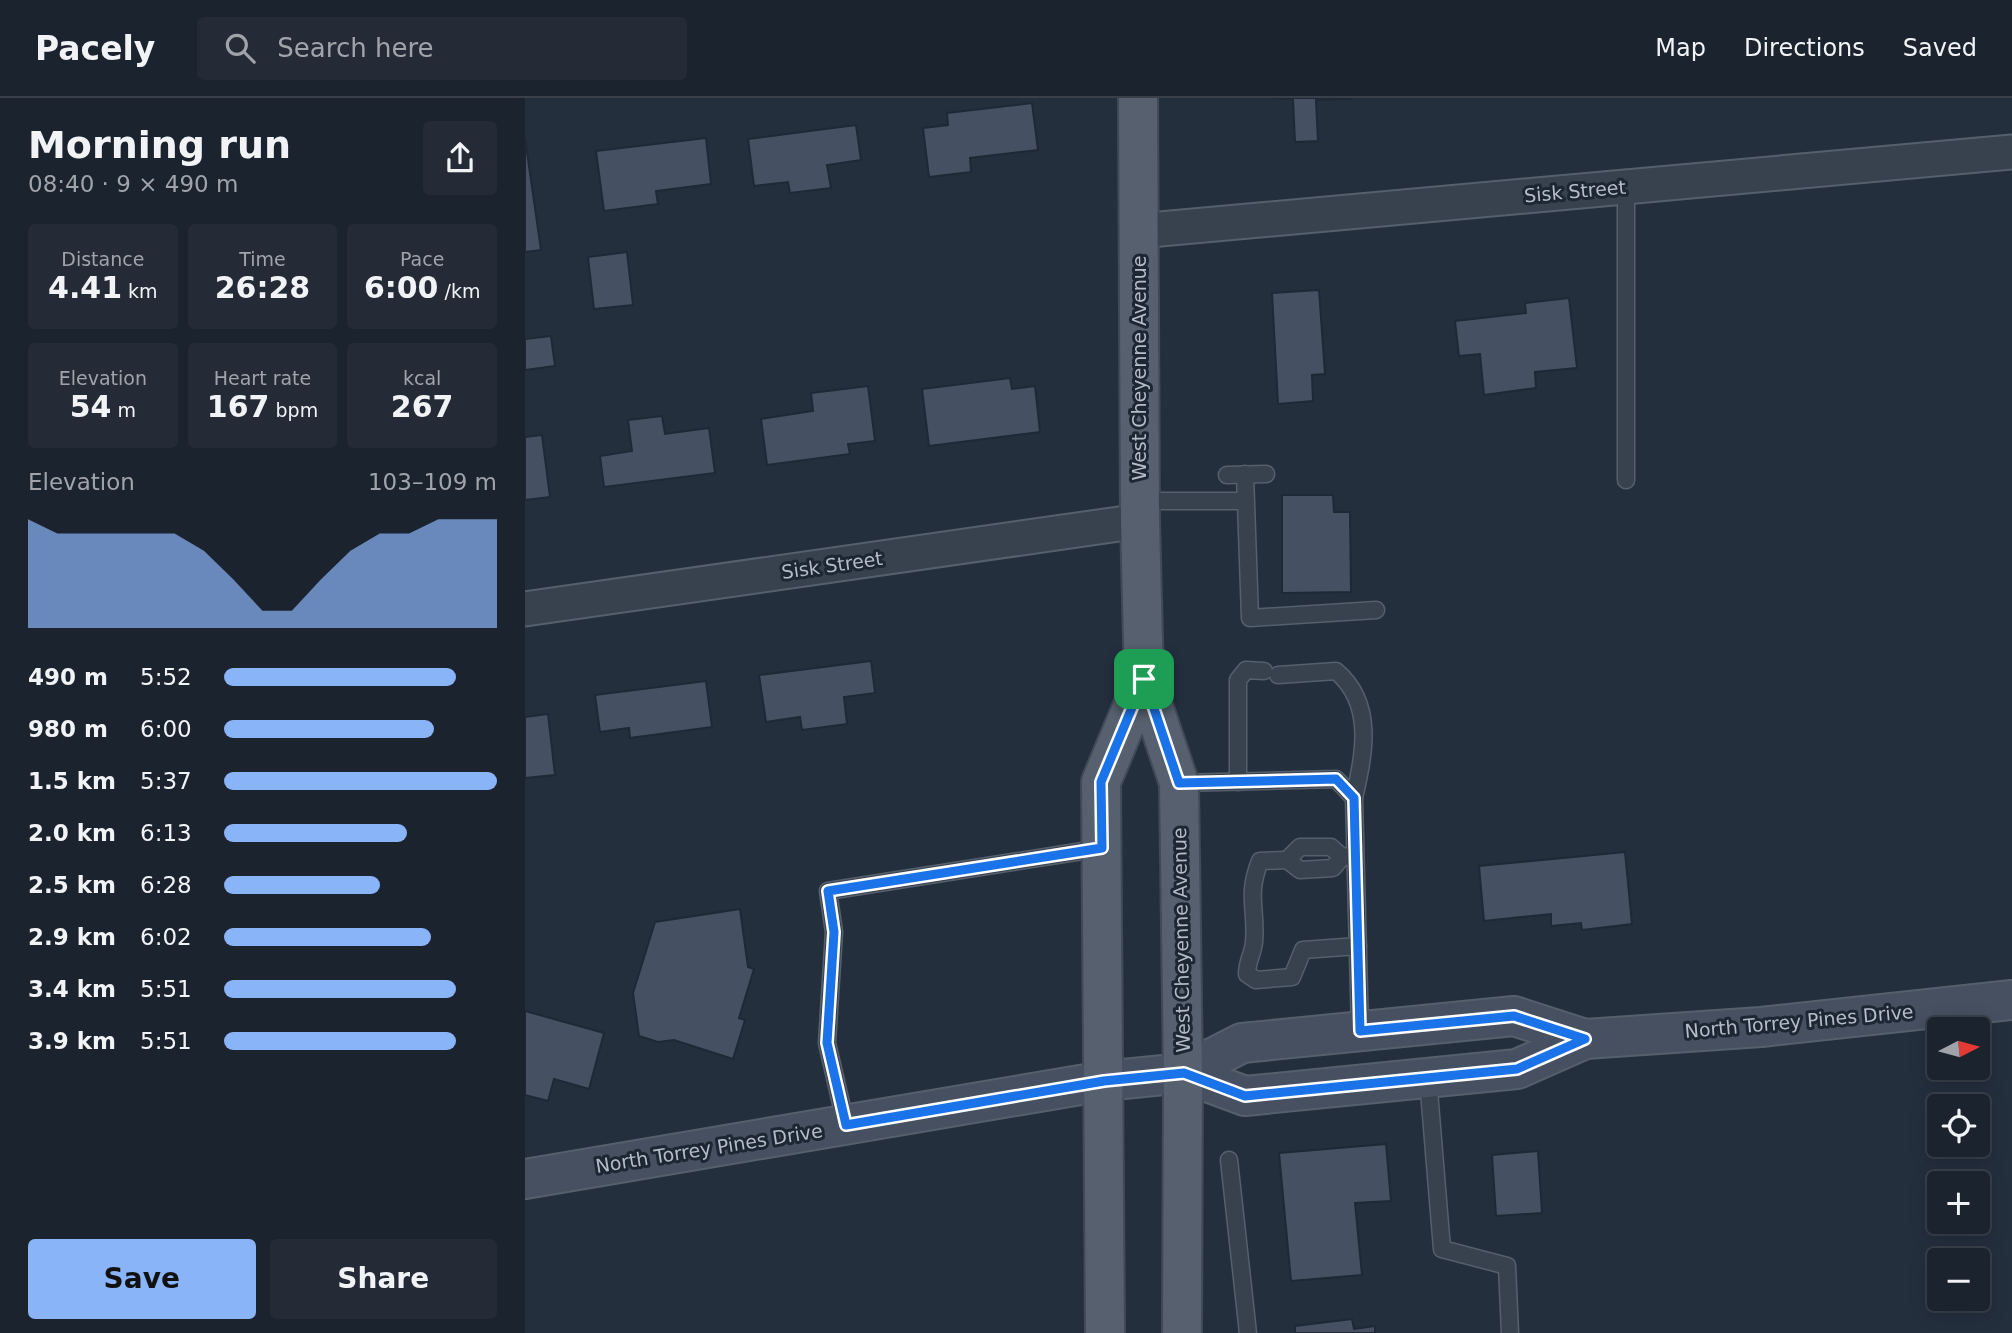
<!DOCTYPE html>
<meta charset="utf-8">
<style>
body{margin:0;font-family:"DejaVu Sans",sans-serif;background:#242b36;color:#f1f3f6;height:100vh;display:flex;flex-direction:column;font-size:26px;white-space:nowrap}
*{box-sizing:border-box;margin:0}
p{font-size:23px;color:#a0a4aa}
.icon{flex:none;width:38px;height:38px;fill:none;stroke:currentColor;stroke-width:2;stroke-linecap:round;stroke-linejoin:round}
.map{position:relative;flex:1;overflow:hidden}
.sheet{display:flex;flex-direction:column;background:#1b232e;width:525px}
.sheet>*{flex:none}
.needle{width:46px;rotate:84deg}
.buttons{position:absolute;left:1402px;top:919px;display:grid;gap:14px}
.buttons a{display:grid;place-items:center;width:63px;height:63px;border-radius:7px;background:#1b232e;box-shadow:0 4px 18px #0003,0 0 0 2px #39404a;font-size:35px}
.pin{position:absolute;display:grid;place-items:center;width:60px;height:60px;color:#fff;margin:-30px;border-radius:14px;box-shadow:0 4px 10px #0006}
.round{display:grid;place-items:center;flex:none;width:74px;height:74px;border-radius:7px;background:#242b36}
.overview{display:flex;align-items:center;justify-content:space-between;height:119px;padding:0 28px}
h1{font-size:38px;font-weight:800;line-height:52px}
.figures{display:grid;grid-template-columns:repeat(3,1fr);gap:10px;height:119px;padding:7px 28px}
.figures div{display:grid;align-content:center;border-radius:7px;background:#242b36;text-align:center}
.figures b{font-size:30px;font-weight:800}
.figures small{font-size:19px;font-weight:400}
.figures p{font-size:19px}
.chart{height:196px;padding:14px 28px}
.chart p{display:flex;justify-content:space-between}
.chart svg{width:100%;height:126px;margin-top:7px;fill:#8ab4f8;opacity:.7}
.primary-button{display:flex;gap:14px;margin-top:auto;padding:14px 28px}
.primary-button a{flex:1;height:80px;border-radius:7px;background:#8ab4f8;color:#111;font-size:28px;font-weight:800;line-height:80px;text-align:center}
.primary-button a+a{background:#242b36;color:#f1f3f6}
ul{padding:0 28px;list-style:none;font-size:23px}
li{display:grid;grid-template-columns:112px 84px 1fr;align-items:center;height:52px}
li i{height:18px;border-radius:9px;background:#8ab4f8}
header{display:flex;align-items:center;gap:42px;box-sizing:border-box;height:98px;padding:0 35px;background:#1b232e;border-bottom:2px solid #39404a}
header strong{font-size:33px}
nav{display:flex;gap:38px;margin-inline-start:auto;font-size:24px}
.search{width:490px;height:63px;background:#242b36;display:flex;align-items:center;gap:18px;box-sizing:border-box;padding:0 24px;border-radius:7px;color:#a0a4aa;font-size:26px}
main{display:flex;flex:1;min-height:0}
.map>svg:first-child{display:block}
.building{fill:#455162;stroke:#1f2835;stroke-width:2}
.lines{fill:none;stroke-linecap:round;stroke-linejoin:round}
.service-casing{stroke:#565f6c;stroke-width:19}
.minor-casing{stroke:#565f6c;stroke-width:37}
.secondary-casing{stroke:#565f6c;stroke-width:42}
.primary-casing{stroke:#414a57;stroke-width:42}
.service{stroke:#38414e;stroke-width:16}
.minor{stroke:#38414e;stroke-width:33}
.secondary{stroke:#465061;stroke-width:38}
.primary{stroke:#56606e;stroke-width:38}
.route-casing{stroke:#fff;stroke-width:14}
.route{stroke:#1a73e8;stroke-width:9}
.labels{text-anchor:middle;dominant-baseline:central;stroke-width:6;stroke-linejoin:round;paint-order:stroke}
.street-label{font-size:19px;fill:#b4bcc9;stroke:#1d2633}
</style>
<header>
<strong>Pacely</strong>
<div class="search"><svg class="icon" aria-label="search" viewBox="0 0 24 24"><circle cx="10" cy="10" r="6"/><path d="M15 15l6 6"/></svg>Search here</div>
<nav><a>Map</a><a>Directions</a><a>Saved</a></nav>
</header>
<main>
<section class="sheet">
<div class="overview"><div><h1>Morning run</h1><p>08:40 · 9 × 490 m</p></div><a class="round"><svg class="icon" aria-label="share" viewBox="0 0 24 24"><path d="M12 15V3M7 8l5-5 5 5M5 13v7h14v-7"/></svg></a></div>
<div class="figures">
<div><p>Distance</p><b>4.41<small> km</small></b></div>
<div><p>Time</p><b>26:28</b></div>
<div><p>Pace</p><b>6:00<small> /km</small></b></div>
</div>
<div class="figures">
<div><p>Elevation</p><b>54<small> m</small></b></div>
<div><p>Heart rate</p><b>167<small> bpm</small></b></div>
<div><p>kcal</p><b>267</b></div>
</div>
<div class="chart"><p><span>Elevation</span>103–109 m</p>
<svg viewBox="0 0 160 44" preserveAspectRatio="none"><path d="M0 44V6L10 11L20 11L30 11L40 11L50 11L60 17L70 27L80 38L90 38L100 27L110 17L120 11L130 11L140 6L150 6L160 6V44z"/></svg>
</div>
<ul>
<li><b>490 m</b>5:52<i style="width:85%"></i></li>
<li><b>980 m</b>6:00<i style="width:77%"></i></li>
<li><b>1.5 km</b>5:37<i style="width:100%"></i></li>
<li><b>2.0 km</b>6:13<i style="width:67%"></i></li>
<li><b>2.5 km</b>6:28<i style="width:57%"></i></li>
<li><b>2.9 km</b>6:02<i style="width:76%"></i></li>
<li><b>3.4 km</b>5:51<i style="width:85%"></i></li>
<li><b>3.9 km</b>5:51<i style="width:85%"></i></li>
</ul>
<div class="primary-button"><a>Save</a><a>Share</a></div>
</section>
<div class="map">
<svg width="1487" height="1235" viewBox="0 0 1487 1235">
<rect width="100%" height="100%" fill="#242f3e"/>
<g class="building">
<polygon points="746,0 826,0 826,1 791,2 793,43 770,44 768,1"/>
<polygon points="507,5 513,52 445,60 446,74 404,79 398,30 423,27 422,15"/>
<polygon points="331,27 336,62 302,67 306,90 265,95 263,84 229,88 223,41"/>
<polygon points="0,40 16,152 0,154"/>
<polygon points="181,40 186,86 131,93 133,106 79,113 71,53"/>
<polygon points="102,154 108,207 69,211 63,159"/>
<polygon points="794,192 800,276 787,277 788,303 753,306 747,195"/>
<polygon points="1044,200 1052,270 1010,274 1011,290 959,297 955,256 934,258 930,223 1001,215 1000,205"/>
<polygon points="26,238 30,268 0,272 0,241"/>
<polygon points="485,280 487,291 510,288 515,334 404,348 397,291"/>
<polygon points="343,288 350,343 323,346 325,356 242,367 236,321 288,313 286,295"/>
<polygon points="137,318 140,336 184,330 190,375 79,389 75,358 107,353 103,322"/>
<polygon points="17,337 25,399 0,402 0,339"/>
<polygon points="757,397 808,397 809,414 825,414 826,494 757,495"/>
<polygon points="346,563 350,595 319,599 322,626 277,632 275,619 241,624 234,577"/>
<polygon points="181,583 187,629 105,640 104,630 75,634 70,597"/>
<polygon points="23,616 30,677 0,680 0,619"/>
<polygon points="1100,754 1107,826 1057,832 1056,825 1026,828 1026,816 959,823 954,768"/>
<polygon points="215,811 223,869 229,871 214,920 220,922 208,961 149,942 133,944 114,938 108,895 130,824"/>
<polygon points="0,913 79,935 64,991 29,981 23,1003 0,997"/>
<polygon points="861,1046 866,1103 830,1105 837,1177 766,1183 754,1055"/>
<polygon points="1013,1053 1017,1115 971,1118 967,1057"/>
<polygon points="827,1221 829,1231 850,1228 850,1235 770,1235 770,1228"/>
</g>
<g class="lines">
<g class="service-casing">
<g id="service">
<polyline points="720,376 725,520 851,512"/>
<polyline points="702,377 741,376"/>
<polyline points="1101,382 1101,88"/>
<polyline points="615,403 720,403"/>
<path d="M753,577L811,573C850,606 839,656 829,700"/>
<polyline points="713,684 713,582 721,572 739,573"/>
<polyline points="654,685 811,681 829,700 835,933"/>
<path d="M829,758L817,759L808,770L775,772L762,762L735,763C721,798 732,811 729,844C728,856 722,863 722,876L731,882L767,879L778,852L833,848"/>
<polyline points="762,762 775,749 806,749 817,759"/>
<polyline points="903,981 917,1151 982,1168 985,1235"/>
<polyline points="321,1027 302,945 309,834 303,793 577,750"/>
<polyline points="704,1062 723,1235"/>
</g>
</g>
<g class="minor-casing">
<g id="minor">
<polyline points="613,133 1487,54"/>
<polyline points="0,511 615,423"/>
</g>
</g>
<g class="secondary-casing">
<g id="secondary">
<polyline points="658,975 720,998 992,971 1060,941 1236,929 1487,902"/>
<polyline points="0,1081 579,983 658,975 717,945 989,918 1060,941"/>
</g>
</g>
<g class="primary-casing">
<g id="primary">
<polyline points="613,0 615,423 619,581 654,685 658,975 657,1235"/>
<polyline points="580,1235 576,684 619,581"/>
</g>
</g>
<use href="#service" class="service"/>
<use href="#minor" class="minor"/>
<use href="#secondary" class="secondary"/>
<use href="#primary" class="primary"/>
</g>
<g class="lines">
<g class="route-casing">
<polygon id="route" points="619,581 654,685 811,681 829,700 835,933 989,918 1060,941 992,971 720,998 659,975 579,983 321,1027 302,945 309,834 303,793 577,750 576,684"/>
</g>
<use href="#route" class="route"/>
</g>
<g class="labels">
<g class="street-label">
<text transform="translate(1050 93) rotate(-5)">Sisk Street</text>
<text transform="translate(614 270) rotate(-90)">West Cheyenne Avenue</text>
<text transform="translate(307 467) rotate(-8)">Sisk Street</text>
<text transform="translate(656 842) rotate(-91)">West Cheyenne Avenue</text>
<text transform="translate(1274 923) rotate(-5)">North Torrey Pines Drive</text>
<text transform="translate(184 1050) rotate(-9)">North Torrey Pines Drive</text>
</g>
</g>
</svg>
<div class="buttons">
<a><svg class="needle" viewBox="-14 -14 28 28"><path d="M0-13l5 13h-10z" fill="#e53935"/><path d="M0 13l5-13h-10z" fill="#a0a4aa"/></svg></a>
<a><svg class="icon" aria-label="locate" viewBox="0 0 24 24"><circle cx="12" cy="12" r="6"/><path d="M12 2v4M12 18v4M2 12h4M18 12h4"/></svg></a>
<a>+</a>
<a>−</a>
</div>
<div class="pin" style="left:619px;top:581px;background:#1e9e55"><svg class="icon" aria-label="arrive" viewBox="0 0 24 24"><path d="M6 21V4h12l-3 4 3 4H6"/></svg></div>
</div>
</main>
